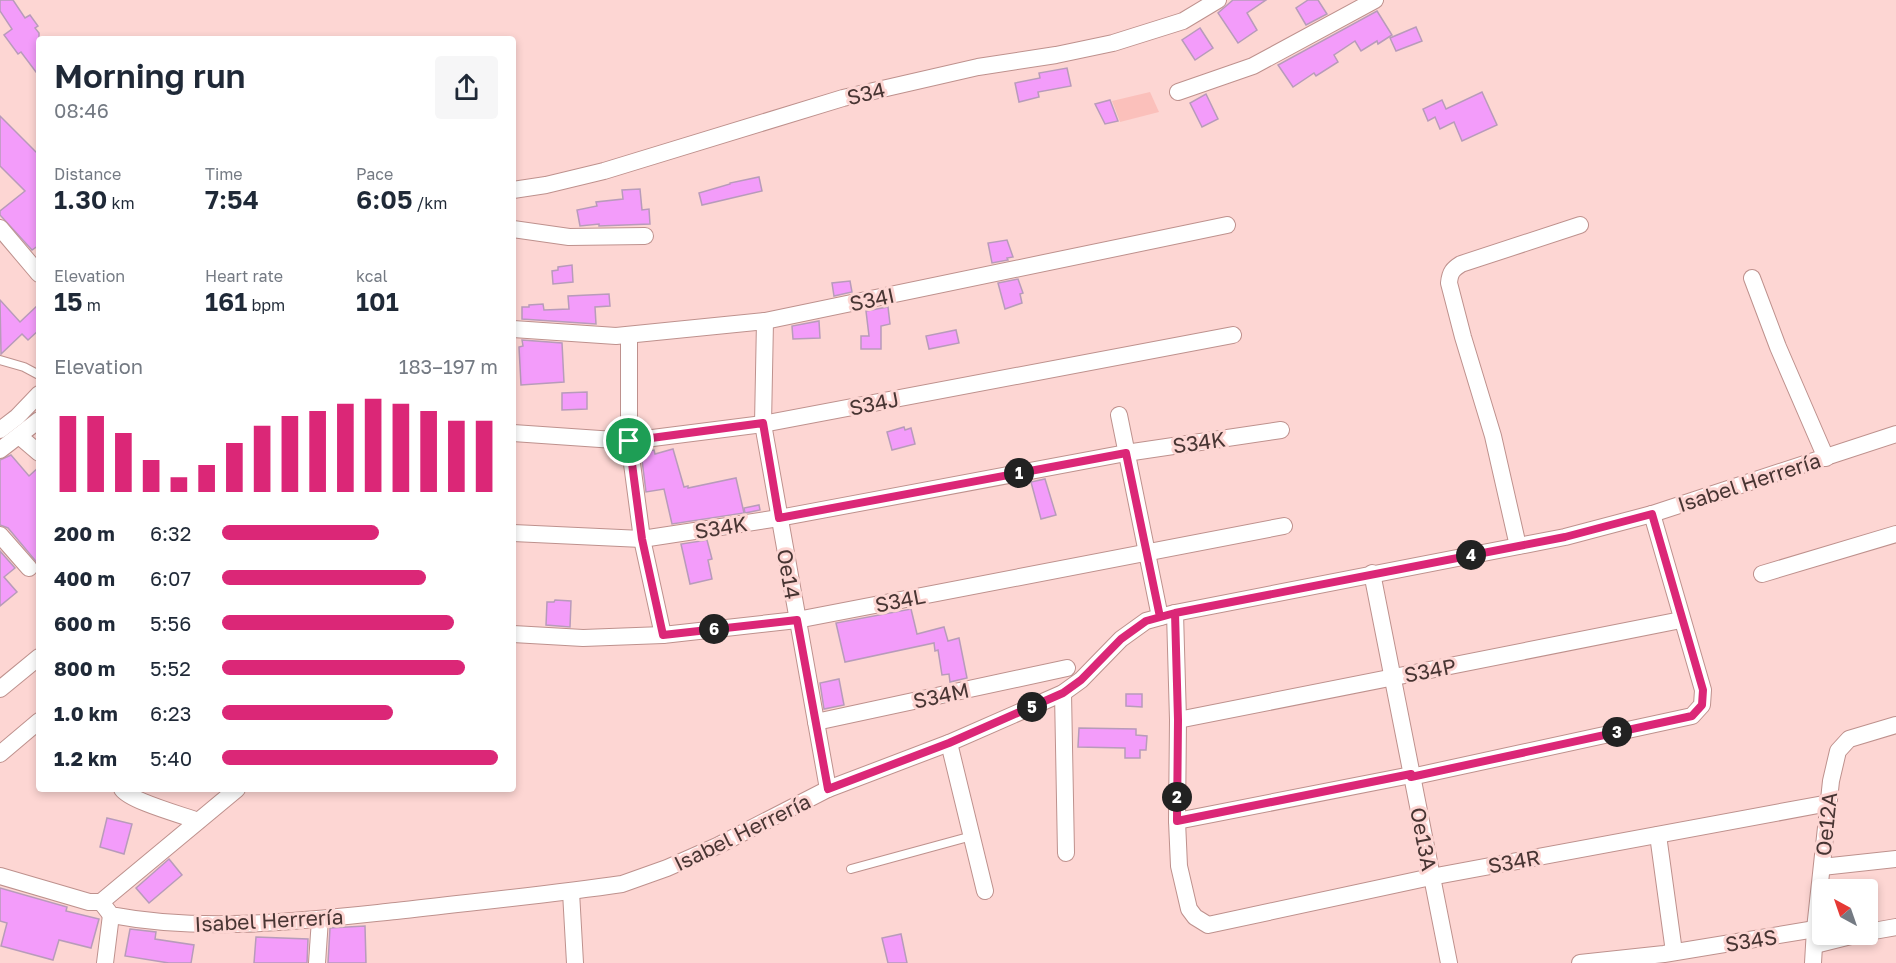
<!DOCTYPE html>
<meta charset="utf-8">
<style>
body{margin:0;font-family:"Golos Text",sans-serif;background:#f6f6f7;color:#1f2937;height:100vh;display:flex;flex-direction:column;font-size:22px;white-space:nowrap}
*{box-sizing:border-box;margin:0}
p{font-size:20px;color:#747a83}
.icon{flex:none;width:33px;height:33px;fill:none;stroke:currentColor;stroke-width:2;stroke-linecap:round;stroke-linejoin:round}
.map{position:relative;flex:1;overflow:hidden}
.side{position:absolute;left:36px;top:36px;width:480px;height:756px;display:flex;flex-direction:column;background:#fff;border-radius:6px;box-shadow:0 3px 9px #0003}
.side>*{flex:none}
.needle{width:39px;rotate:320deg}
.buttons{position:absolute;left:1812px;top:879px;display:grid;gap:12px}
.buttons a{display:grid;place-items:center;width:66px;height:66px;border-radius:6px;background:#fff;box-shadow:0 3px 9px #0003;font-size:30px}
.pin{position:absolute;display:grid;place-items:center;width:51px;height:51px;color:#fff;margin:-26px;border:3px solid #fff;border-radius:50%;box-shadow:0 2px 6px #0007}
.km{position:absolute;width:30px;height:30px;margin:-15px;border-radius:50%;background:#222;color:#fff;font-size:16px;line-height:30px;text-align:center}
.round{display:grid;place-items:center;flex:none;width:63px;height:63px;border-radius:6px;background:#f6f6f7}
.head{display:flex;align-items:center;justify-content:space-between;height:102px;padding:0 18px}
h1{font-size:33px;font-weight:600;line-height:45px}
.stats{display:grid;grid-template-columns:repeat(3,1fr);gap:9px;height:102px;padding:6px 18px}
.stats div{display:grid;align-content:center}
.stats b{font-size:26px;font-weight:600}
.stats small{font-size:16px;font-weight:400}
.stats p{font-size:16px}
.chart{height:168px;padding:12px 18px}
.chart p{display:flex;justify-content:space-between}
.chart svg{width:100%;height:108px;margin-top:6px;stroke:#db2777;stroke-width:6}
ul{padding:0 18px;list-style:none;font-size:20px}
li{display:grid;grid-template-columns:96px 72px 1fr;align-items:center;height:45px}
li i{height:15px;border-radius:8px;background:#db2777}
.map>svg:first-child{display:block}
.pitch{fill:#fbc0bb}
.building{fill:#f39cfa;stroke:#b89bba;stroke-width:1.5}
.lines{fill:none;stroke-linecap:round;stroke-linejoin:round}
.lane-casing{stroke:#be918d;stroke-width:10}
.street-casing{stroke:#be918d;stroke-width:18}
.lane{stroke:#fff;stroke-width:8}
.street{stroke:#fff;stroke-width:16}
.route-casing{stroke:#fff;stroke-width:12}
.route{stroke:#db2777;stroke-width:8}
.labels{text-anchor:middle;dominant-baseline:central;stroke-width:6;stroke-linejoin:round;paint-order:stroke}
.street-label{font-size:21px;fill:#483533;stroke:#fdd6d3}
</style>
<div class="map">
<svg width="1896" height="963" viewBox="0 0 1896 963">
<rect width="100%" height="100%" fill="#fdd6d3"/>
<polygon class="pitch" points="1150,92 1159,112 1120,122 1112,101"/>
<g class="building">
<polygon points="0,0 13,0 25,18 30,15 38,26 35,28 39,33 39,76 21,52 18,54 4,35 12,29 0,11"/>
<polygon points="1233,0 1266,0 1247,13 1257,30 1238,43 1218,13"/>
<polygon points="1308,0 1318,0 1327,14 1306,25 1296,8"/>
<polygon points="1377,11 1392,35 1378,44 1377,41 1361,51 1355,41 1334,55 1338,62 1316,76 1314,73 1293,87 1278,65"/>
<polygon points="1416,27 1422,41 1396,51 1390,38"/>
<polygon points="1200,28 1213,48 1195,60 1182,40"/>
<polygon points="1067,68 1071,86 1038,92 1039,97 1019,102 1015,83 1040,78 1039,73"/>
<polygon points="1482,92 1497,125 1462,141 1454,122 1440,129 1435,117 1428,121 1423,109 1442,100 1446,109"/>
<polygon points="1206,94 1218,119 1202,127 1190,103"/>
<polygon points="1110,100 1118,121 1105,124 1095,104"/>
<polygon points="0,116 39,155 39,245 32,250 0,215 0,211 25,191 0,166"/>
<polygon points="759,177 762,191 702,205 699,193 730,184 730,183"/>
<polygon points="640,189 642,210 649,209 650,224 599,226 599,224 580,226 577,210 597,206 596,202 623,199 622,190"/>
<polygon points="1007,240 1013,257 1007,258 1008,260 992,263 988,243"/>
<polygon points="572,265 573,282 553,284 552,271 558,270 558,267"/>
<polygon points="1018,279 1023,293 1020,294 1022,303 1005,309 998,283"/>
<polygon points="850,281 852,292 834,296 832,283"/>
<polygon points="609,294 610,306 595,307 596,324 522,319 522,307 529,307 529,305 543,304 544,310 569,309 568,296"/>
<polygon points="0,300 20,322 39,304 39,330 28,340 22,334 1,354"/>
<polygon points="888,307 890,324 881,326 881,349 861,349 861,336 869,336 866,311"/>
<polygon points="819,321 820,338 793,339 792,326"/>
<polygon points="956,330 959,343 929,349 926,336"/>
<polygon points="522,340 562,343 564,382 521,385 519,347 523,346"/>
<polygon points="587,392 587,409 562,410 562,393"/>
<polygon points="904,427 905,430 911,428 915,444 892,450 887,432"/>
<polygon points="673,449 684,487 688,486 688,488 736,478 744,513 672,524 664,489 646,492 641,452 654,450 655,454"/>
<polygon points="11,455 29,476 39,467 39,565 8,528 0,525 0,460"/>
<polygon points="1045,479 1056,515 1041,519 1031,482"/>
<polygon points="759,505 760,510 745,513 744,508"/>
<polygon points="707,540 712,559 708,560 712,579 690,584 681,544"/>
<polygon points="0,551 15,568 4,577 17,592 0,606"/>
<polygon points="555,600 571,601 570,627 546,625 547,602 554,602"/>
<polygon points="911,609 917,634 944,627 948,641 959,638 967,678 950,682 949,674 942,675 938,650 935,651 934,643 845,662 836,623"/>
<polygon points="839,679 844,705 824,709 820,683"/>
<polygon points="1126,694 1142,694 1142,707 1126,706"/>
<polygon points="1079,728 1136,729 1136,735 1147,736 1146,750 1140,750 1140,758 1125,758 1125,748 1078,747"/>
<polygon points="107,818 132,824 124,854 100,847"/>
<polygon points="169,859 182,875 149,903 136,888"/>
<polygon points="0,888 67,907 66,911 99,919 91,948 59,940 53,960 1,946 7,923 0,921"/>
<polygon points="365,926 366,963 328,963 330,928"/>
<polygon points="130,929 156,932 155,939 194,945 191,963 169,963 125,956"/>
<polygon points="901,934 907,963 888,963 882,938"/>
<polygon points="256,937 308,939 307,963 254,963"/>
</g>
<g class="lines">
<g class="lane-casing">
<g id="lane">
<polyline points="0,360 24,367 39,375"/>
<polyline points="851,869 972,836"/>
</g>
</g>
<g class="street-casing">
<g id="street">
<polyline points="1178,92 1253,66 1375,0"/>
<polyline points="513,190 546,185 604,171 843,98 978,67 1056,55 1113,43 1183,21 1218,0"/>
<polyline points="0,228 39,274"/>
<polyline points="513,229 569,237 645,236"/>
<polyline points="1752,278 1778,347 1826,458"/>
<polyline points="765,321 763,424 828,789"/>
<polyline points="513,329 616,336 765,321 1227,225"/>
<polyline points="629,335 629,441 642,539 663,635"/>
<polyline points="1119,415 1160,617"/>
<polyline points="0,430 17,417 39,394"/>
<polyline points="513,433 629,441 763,424 1233,335"/>
<polyline points="19,436 39,453"/>
<polyline points="0,450 39,420"/>
<polyline points="513,533 642,539 779,518 1126,453 1281,430"/>
<polyline points="0,535 29,568"/>
<path d="M1518,546L1493,436L1463,337L1449,283C1450,272 1453,269 1461,264L1580,225"/>
<polyline points="1372,573 1449,963"/>
<polyline points="1762,574 1896,534"/>
<polyline points="1175,613 1178,720 1177,821 1179,866 1189,909 1195,917 1208,925 1431,877 1829,803"/>
<polyline points="513,634 583,638 663,635 797,620 1284,526"/>
<polyline points="0,689 39,657"/>
<polyline points="1063,693 1066,853"/>
<polyline points="1178,720 1681,620"/>
<polyline points="816,722 1067,668"/>
<polyline points="949,743 985,891"/>
<polyline points="0,754 39,721"/>
<path d="M122,789C130,801 182,815 198,821"/>
<polyline points="1177,821 1411,775 1411,777 1692,716 1702,705 1703,690 1652,514"/>
<polyline points="1658,835 1674,952"/>
<polyline points="1822,867 1896,859"/>
<path d="M0,876L89,902H101L111,915C206,933 301,921 396,911C472,902 547,895 622,884L667,868L717,846L828,789L949,743L1063,693L1081,680L1121,639L1146,621L1175,613L1565,537L1652,514L1896,434"/>
<polyline points="571,892 575,963"/>
<polyline points="101,902 237,789"/>
<polyline points="1868,932 1896,927"/>
<polyline points="1815,945 1859,934"/>
<polyline points="105,963 111,915"/>
<polyline points="317,963 320,919"/>
<polyline points="1580,963 1664,954 1815,929"/>
<polyline points="1813,963 1815,929 1831,781 1838,751 1849,739 1896,725"/>
</g>
</g>
<use href="#lane" class="lane"/>
<use href="#street" class="street"/>
</g>
<g class="lines">
<g class="route-casing">
<polyline id="route" points="629,441 763,423 779,518 1126,453 1160,617 1175,613 1178,720 1177,821 1411,774 1411,777 1692,716 1702,705 1703,690 1652,514 1565,537 1175,613 1146,621 1121,639 1081,680 1063,693 949,743 828,789 797,620 663,635 642,539 629,441"/>
</g>
<use href="#route" class="route"/>
</g>
<g class="labels">
<g class="street-label">
<text transform="translate(866 93) rotate(-13)">S34</text>
<text transform="translate(872 299) rotate(-12)">S34I</text>
<text transform="translate(874 403) rotate(-11)">S34J</text>
<text transform="translate(1199 442) rotate(-8)">S34K</text>
<text transform="translate(1749 482) rotate(-18)">Isabel Herrería</text>
<text transform="translate(721 527) rotate(-9)">S34K</text>
<text transform="translate(789 574) rotate(80)">Oe14</text>
<text transform="translate(900 600) rotate(-11)">S34L</text>
<text transform="translate(1430 670) rotate(-11)">S34P</text>
<text transform="translate(941 695) rotate(-12)">S34M</text>
<text transform="translate(1826 824) rotate(-84)">Oe12A</text>
<text transform="translate(742 832) rotate(-26)">Isabel Herrería</text>
<text transform="translate(1424 839) rotate(79)">Oe13A</text>
<text transform="translate(1514 861) rotate(-10)">S34R</text>
<text transform="translate(269 920) rotate(-3)">Isabel Herrería</text>
<text transform="translate(1751 940) rotate(-9)">S34S</text>
</g>
</g>
</svg>
<div class="buttons">
<a><svg class="needle" viewBox="-14 -14 28 28"><path d="M0-13l5 13h-10z" fill="#e53935"/><path d="M0 13l5-13h-10z" fill="#747a83"/></svg></a>
</div>
<div class="pin" style="left:629px;top:441px;background:#1e9e55"><svg class="icon" aria-label="arrive" viewBox="0 0 24 24"><path d="M6 21V4h12l-3 4 3 4H6"/></svg></div>
<b class="km" style="left:1019px;top:473px">1</b>
<b class="km" style="left:1177px;top:797px">2</b>
<b class="km" style="left:1617px;top:732px">3</b>
<b class="km" style="left:1471px;top:555px">4</b>
<b class="km" style="left:1032px;top:707px">5</b>
<b class="km" style="left:714px;top:629px">6</b>
<section class="side">
<div class="head"><div><h1>Morning run</h1><p>08:46</p></div><a class="round"><svg class="icon" aria-label="share" viewBox="0 0 24 24"><path d="M12 15V3M7 8l5-5 5 5M5 13v7h14v-7"/></svg></a></div>
<div class="stats">
<div><p>Distance</p><b>1.30<small> km</small></b></div>
<div><p>Time</p><b>7:54</b></div>
<div><p>Pace</p><b>6:05<small> /km</small></b></div>
</div>
<div class="stats">
<div><p>Elevation</p><b>15<small> m</small></b></div>
<div><p>Heart rate</p><b>161<small> bpm</small></b></div>
<div><p>kcal</p><b>101</b></div>
</div>
<div class="chart"><p><span>Elevation</span>183–197 m</p>
<svg viewBox="0 0 160 44" preserveAspectRatio="none"><path d="M5 44V13M15 44V13M25 44V20M35 44V31M45 44V38M55 44V33M65 44V24M75 44V17M85 44V13M95 44V11M105 44V8M115 44V6M125 44V8M135 44V11M145 44V15M155 44V15"/></svg>
</div>
<ul>
<li><b>200 m</b>6:32<i style="width:57%"></i></li>
<li><b>400 m</b>6:07<i style="width:74%"></i></li>
<li><b>600 m</b>5:56<i style="width:84%"></i></li>
<li><b>800 m</b>5:52<i style="width:88%"></i></li>
<li><b>1.0 km</b>6:23<i style="width:62%"></i></li>
<li><b>1.2 km</b>5:40<i style="width:100%"></i></li>
</ul>
</section>
</div>
